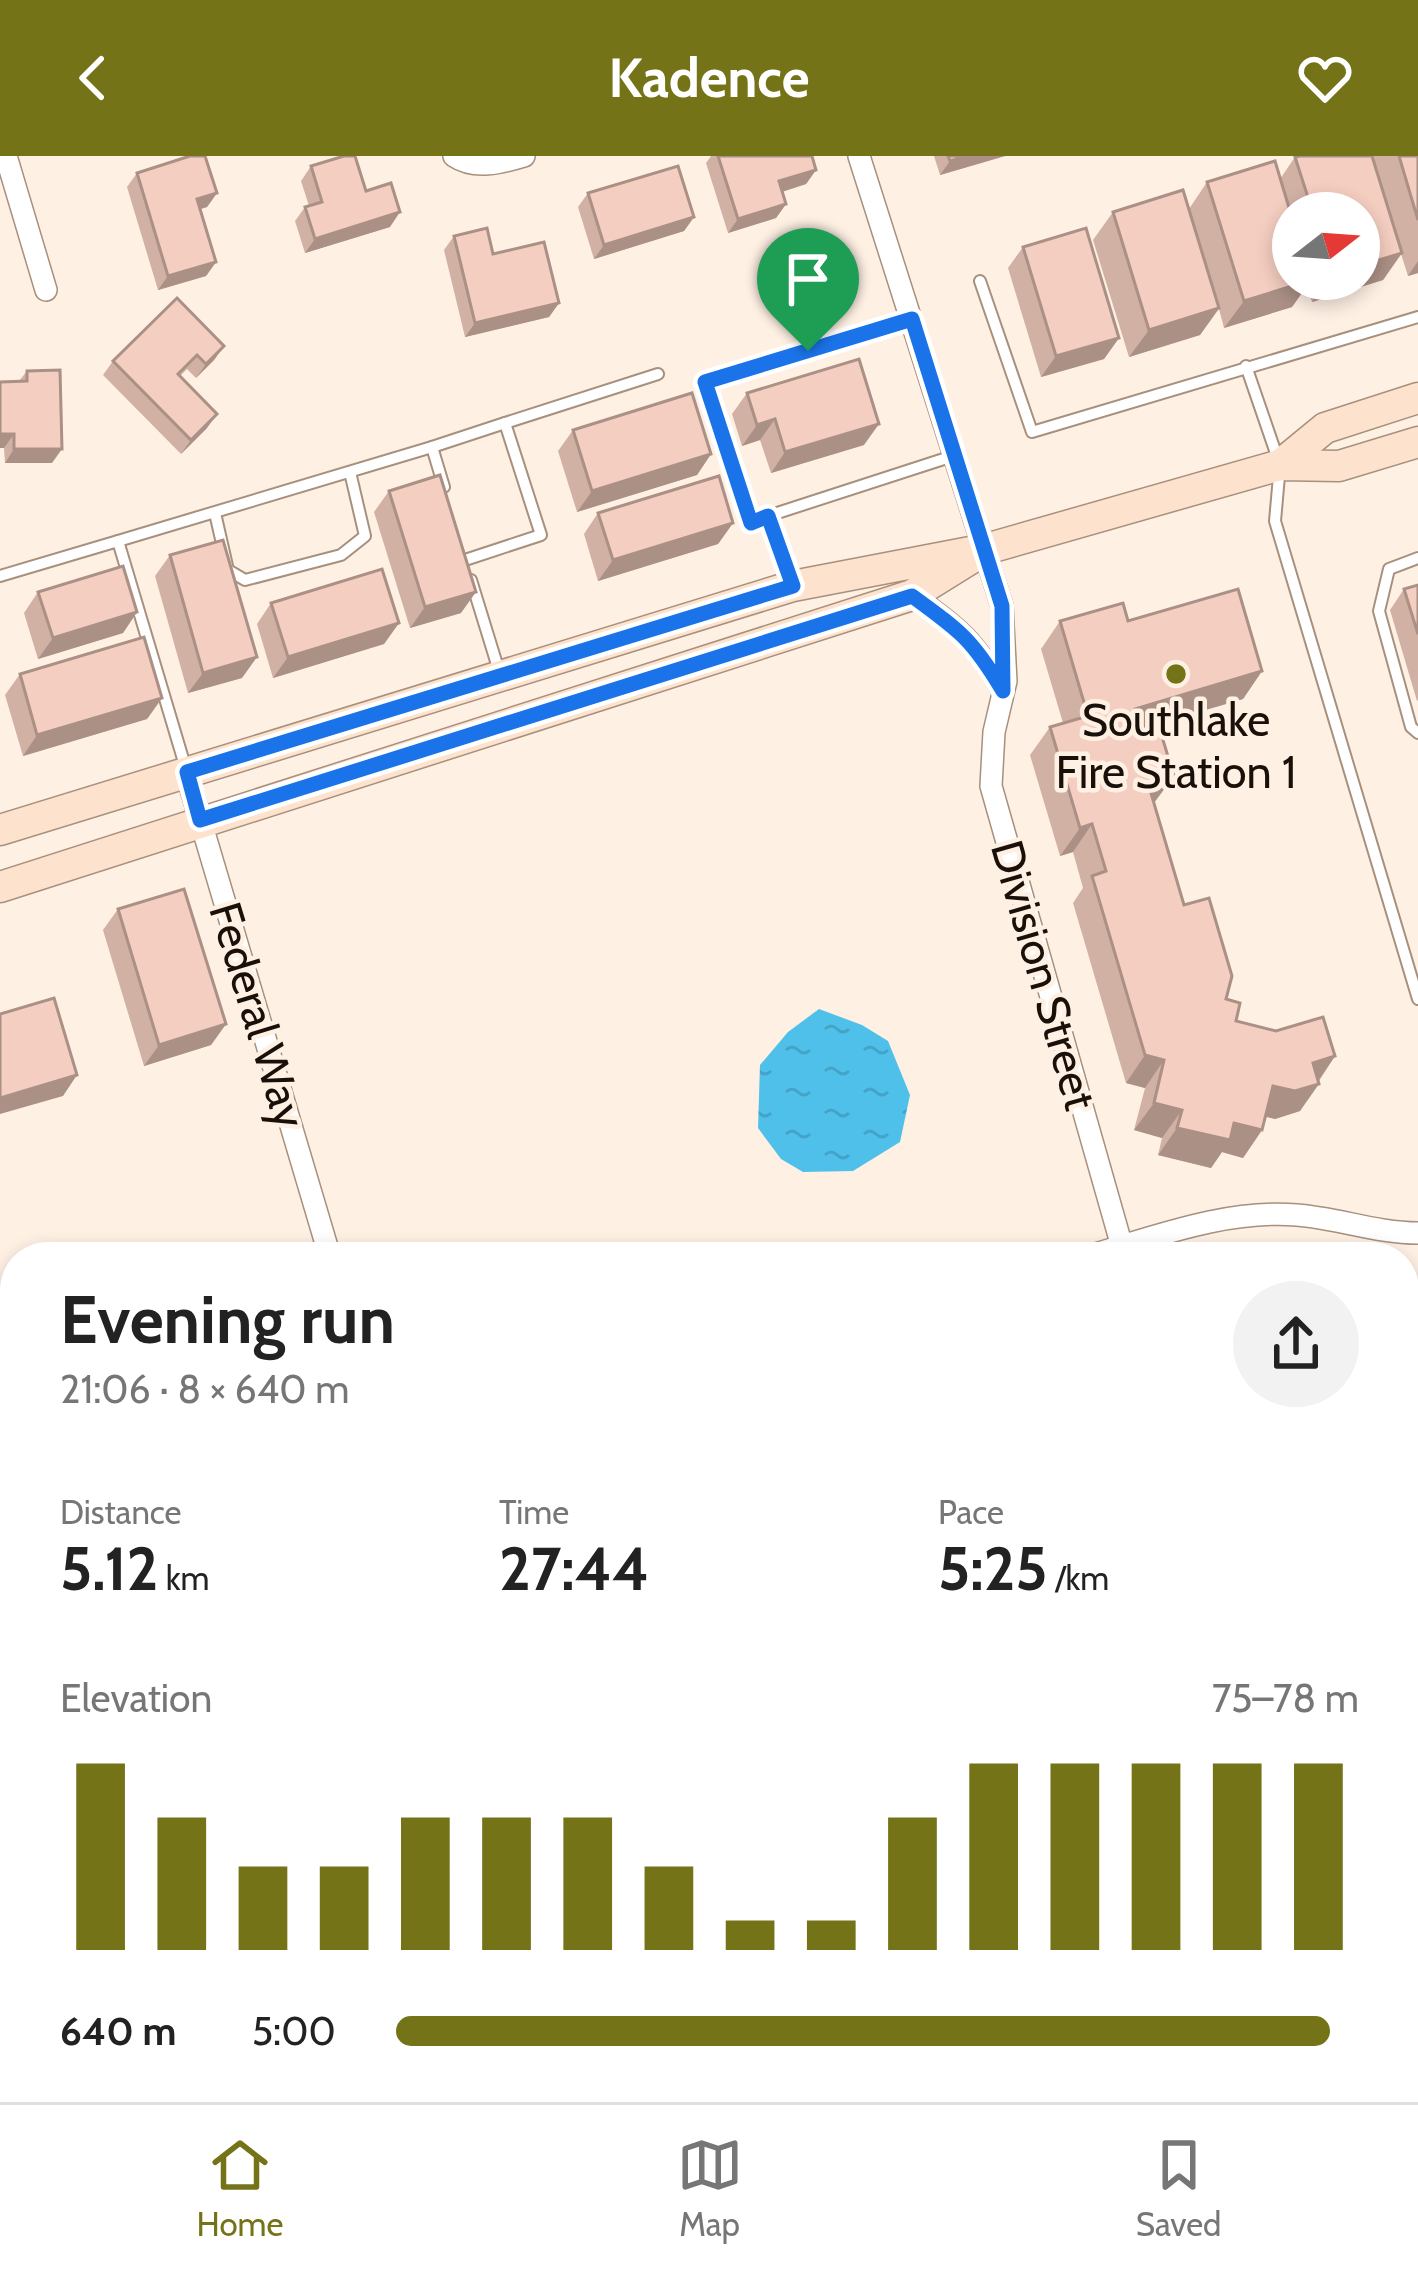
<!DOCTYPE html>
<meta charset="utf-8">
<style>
body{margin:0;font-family:Cabin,sans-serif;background:#f2f2f2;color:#222;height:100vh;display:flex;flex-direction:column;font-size:45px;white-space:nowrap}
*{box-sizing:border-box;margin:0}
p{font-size:39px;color:#767676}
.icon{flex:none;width:66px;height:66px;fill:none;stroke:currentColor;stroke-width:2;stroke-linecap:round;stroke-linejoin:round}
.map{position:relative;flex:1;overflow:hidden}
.details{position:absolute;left:0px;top:1086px;width:1419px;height:861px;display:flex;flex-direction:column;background:#fff;border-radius:48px 48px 0 0;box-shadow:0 6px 18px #0003}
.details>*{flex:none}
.needle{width:78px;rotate:73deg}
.buttons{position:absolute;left:1272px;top:36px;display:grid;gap:24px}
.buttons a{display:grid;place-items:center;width:108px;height:108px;border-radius:50%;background:#fff;box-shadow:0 6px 18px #0003;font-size:60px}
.pin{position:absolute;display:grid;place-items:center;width:102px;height:102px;color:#fff;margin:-123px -51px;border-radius:50% 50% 50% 0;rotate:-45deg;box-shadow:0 0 12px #0007}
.pin .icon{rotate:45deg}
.round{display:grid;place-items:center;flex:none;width:126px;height:126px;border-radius:63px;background:#f2f2f2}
.summary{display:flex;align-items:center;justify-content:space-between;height:204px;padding:0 60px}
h1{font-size:66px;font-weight:700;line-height:90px}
.stats{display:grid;grid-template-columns:repeat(3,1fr);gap:18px;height:204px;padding:12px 60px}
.stats div{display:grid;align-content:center}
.stats b{font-size:60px;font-weight:700}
.stats small{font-size:33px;font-weight:400}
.stats p{font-size:33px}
.chart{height:336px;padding:24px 60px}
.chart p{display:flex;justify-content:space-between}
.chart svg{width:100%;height:216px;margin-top:12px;stroke:#757318;stroke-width:6}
ul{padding:0 60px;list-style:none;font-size:39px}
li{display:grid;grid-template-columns:192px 144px 1fr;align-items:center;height:90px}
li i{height:30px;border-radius:15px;background:#757318}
header{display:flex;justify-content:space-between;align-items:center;height:156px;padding:0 60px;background:#757318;color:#fff;font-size:54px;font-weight:700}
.tabs{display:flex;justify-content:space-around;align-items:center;height:168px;border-top:3px solid #e0e0e0;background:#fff;font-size:33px;color:#767676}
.tabs a{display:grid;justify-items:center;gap:6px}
.tabs .selected{color:#757318}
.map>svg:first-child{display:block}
.water{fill:url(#water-ripples)}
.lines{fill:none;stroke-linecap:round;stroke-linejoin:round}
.service-casing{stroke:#a7907d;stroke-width:14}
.minor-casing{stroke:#a7907d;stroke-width:24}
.secondary-casing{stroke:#a7907d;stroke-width:33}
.service{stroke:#fff;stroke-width:10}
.minor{stroke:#fff;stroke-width:21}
.secondary{stroke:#fde2cd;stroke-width:30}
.wall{fill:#d2b1a5;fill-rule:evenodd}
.shaded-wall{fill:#ab9086}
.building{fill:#f4cec0;stroke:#ab9086;stroke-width:3}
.route-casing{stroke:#fff;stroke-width:24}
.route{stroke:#1a73e8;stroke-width:15}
.poi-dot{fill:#757318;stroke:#fff0e4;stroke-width:4.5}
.labels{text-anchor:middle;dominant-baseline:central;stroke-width:9;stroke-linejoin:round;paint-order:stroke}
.poi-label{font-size:45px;fill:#181009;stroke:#fff0e4}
.street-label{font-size:45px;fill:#181009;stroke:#fff0e4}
</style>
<header><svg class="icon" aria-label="back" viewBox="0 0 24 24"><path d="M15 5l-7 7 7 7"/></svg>Kadence<svg class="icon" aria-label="heart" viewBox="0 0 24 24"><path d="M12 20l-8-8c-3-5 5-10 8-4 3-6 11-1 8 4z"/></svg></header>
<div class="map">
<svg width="1418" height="1946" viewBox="0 0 1418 1946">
<defs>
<pattern id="water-ripples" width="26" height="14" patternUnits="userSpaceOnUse" patternTransform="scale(3)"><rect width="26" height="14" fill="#4ec0ea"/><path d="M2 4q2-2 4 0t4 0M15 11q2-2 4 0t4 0" fill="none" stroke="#43a4c7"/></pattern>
</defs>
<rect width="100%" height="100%" fill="#fff0e4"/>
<polygon class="water" points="819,853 862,869 888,885 910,939 900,986 853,1015 803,1016 781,1003 758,972 760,909 788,876"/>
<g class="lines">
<g class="service-casing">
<g id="service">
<polyline points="980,125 1032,276 1418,161"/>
<polyline points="1246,210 1280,309 1275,365 1418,843"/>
<polyline points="432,291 505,267"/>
<polyline points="215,357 228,414 245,424 341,399 365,380 350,316"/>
<polyline points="768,360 751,367 705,227 912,163"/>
<polyline points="118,385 432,291 444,331"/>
<polyline points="1418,402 1389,413 1379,455 1411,571 1418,577"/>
<polyline points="465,404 541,379 505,267 658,218"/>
<polyline points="0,420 118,385 186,613"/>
<polyline points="471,424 499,515"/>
<polyline points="791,425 768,360 953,300"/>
</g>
</g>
<g class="minor-casing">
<g id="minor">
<polyline points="6,0 46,134"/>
<path d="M454,0C475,14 501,7 524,0"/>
<polyline points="859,0 1002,450 1006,525 994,576 991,630 1125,1101"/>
<path d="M912,439C960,474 972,482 1003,535"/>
<polyline points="186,616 330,1101"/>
<path d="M1085,1101C1152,1082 1225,1053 1297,1059C1337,1062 1377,1077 1418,1077"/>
<polyline points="0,1432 15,1427"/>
<polyline points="1404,1761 1418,1767"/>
<polyline points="71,1946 74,1932"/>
<polyline points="371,1946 374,1932"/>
<polyline points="975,1946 978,1932"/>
</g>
</g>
<g class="secondary-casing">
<g id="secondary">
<polyline points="1280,309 1325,272 1418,242"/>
<polyline points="0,674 793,430 986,393 1280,309 1339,310 1418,286"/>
<polyline points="0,731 912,439 970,403"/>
</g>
</g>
<use href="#service" class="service"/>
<use href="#minor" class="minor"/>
<use href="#secondary" class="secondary"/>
</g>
<g class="wall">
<polygon points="711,0 812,0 816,14 806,28 782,36 786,48 776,62 728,77 706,7"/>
<polygon points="934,0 1005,0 940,19"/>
<path d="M1300,0H1418V117L1408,120L1401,98L1383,124L1312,146L1307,130L1292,151L1224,172L1219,153L1200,179L1129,201L1093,84L1113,56L1189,53L1207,26L1280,23L1295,1ZM1293,57H1359V123H1293Z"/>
<polygon points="311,10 366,35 390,71 305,97 295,65 305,51 309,50 301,25"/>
<polygon points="137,17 217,37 207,51 200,53 216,106 206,120 158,134 127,31"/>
<polygon points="588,37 694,61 684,75 594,103 578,51"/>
<polygon points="454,80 493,98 559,147 549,161 465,181 444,94"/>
<polygon points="1023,91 1119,182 1104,203 1041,221 1008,112"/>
<polygon points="224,190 214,204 196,222 187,213 180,220 207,272 181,298 103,219 113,205"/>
<polygon points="27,215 52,307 5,307 4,292 0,292 0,226 19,225"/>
<polygon points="747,237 864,289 771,317 760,284 742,290 732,258"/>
<polygon points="573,274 711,298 697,319 577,356 558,295"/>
<polygon points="389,335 461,457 410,472 374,356"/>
<polygon points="598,357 733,367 718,388 598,425 584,378"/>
<polygon points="170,399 242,522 188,537 155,420"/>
<polygon points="1418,429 1418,544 1417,545 1390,454 1404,433"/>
<polygon points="38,436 137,456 123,477 38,503 24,457"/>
<polygon points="271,447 399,467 384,488 273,522 257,468"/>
<polygon points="1060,465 1128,465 1262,515 1243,543 1141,573 1154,647 1184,749 1236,865 1335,900 1300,955 1275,963 1265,960 1262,974 1243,1002 1222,996 1211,1012 1158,999 1162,982 1134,974 1145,932 1126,927 1073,747 1083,732 1073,696 1060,700 1030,599 1050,571 1063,567 1041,493"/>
<polygon points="20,518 162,542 147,563 23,600 5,539"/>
<polygon points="118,753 226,868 211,889 144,910 103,774"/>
<polygon points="1418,1383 1418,1487 1404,1481 1404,1413"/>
<polygon points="95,1932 256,1932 317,1946 92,1946"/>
<polygon points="523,1932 618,1932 608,1946 520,1946"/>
<polygon points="653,1932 721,1932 711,1946 650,1946"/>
<polygon points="748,1932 842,1932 839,1946 744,1946"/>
</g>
<g class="shaded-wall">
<polygon points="967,0 1005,0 940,19 950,5"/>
<polygon points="816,14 806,28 769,40 779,25"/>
<polygon points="217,37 207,51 187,57 197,43"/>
<polygon points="786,48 776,62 728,77 738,63"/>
<polygon points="400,56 390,71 305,97 315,83"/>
<polygon points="694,61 684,75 594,103 604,89"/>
<polygon points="1402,97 1383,124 1312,146 1328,123 1359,123 1359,110"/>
<polygon points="1418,105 1418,117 1408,120"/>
<polygon points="216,106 206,120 158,134 168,120"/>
<polygon points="1311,124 1292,151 1224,172 1244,145"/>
<polygon points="559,147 549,161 465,181 475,167"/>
<polygon points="1219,152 1200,179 1129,201 1149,174"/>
<polygon points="1119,182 1104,203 1041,221 1056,200"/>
<polygon points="224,190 214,204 196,222 206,208"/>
<polygon points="217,258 207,272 181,298 191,284"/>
<polygon points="775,263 760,284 742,290 757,269"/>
<polygon points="879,268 864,289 771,317 785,296"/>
<polygon points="0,278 14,278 4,292 0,292"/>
<polygon points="14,293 62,293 52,307 5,307"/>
<polygon points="711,298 697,319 577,356 592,335"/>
<polygon points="733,367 718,388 598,425 613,404"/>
<polygon points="476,436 461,457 410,472 425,451"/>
<polygon points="137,456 123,477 38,503 53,482"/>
<polygon points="399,467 384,488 273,522 288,501"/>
<polygon points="257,501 242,522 188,537 203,517"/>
<polygon points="1262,515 1243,543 1116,580 1135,553"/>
<polygon points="162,542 147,563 23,600 37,579"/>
<polygon points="1174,620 1154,647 1148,627"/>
<polygon points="1092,668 1073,696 1060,700 1080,672"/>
<polygon points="226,868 211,889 144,910 159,889"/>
<polygon points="1145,899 1164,904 1145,932 1126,927"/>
<polygon points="1335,900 1316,928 1313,907"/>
<polygon points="77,919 63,940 0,958 0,942"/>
<polygon points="1319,928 1300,955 1275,963 1254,958 1273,930"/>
<polygon points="1154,947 1182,954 1162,982 1134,974"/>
<polygon points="1234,967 1262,974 1243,1002 1222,996 1211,1012 1158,999 1177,972"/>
<polygon points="12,1546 0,1563 0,1549"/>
<polygon points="1404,1647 1418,1652 1418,1700 1404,1696"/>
<polygon points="0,1835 15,1838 15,1862 0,1859"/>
<polygon points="534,1932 618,1932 608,1946 524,1946"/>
<polygon points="664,1932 721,1932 711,1946 654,1946"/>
</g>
<g class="building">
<polygon points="190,0 205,0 217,37 197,43 216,106 168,120 137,17"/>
<polygon points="344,0 355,0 366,35 391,27 400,56 315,83 305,51 322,46 311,10"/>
<polygon points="718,0 812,0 816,14 779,25 786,48 738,63"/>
<polygon points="948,0 967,0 950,5"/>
<polygon points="1300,0 1372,0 1402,97 1359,110 1359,57 1313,57 1295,1"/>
<polygon points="1399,0 1418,0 1418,64"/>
<polygon points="1275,5 1293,65 1293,123 1311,124 1244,145 1207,26"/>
<polygon points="678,10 694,61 604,89 588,37"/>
<polygon points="1183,34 1219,152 1149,174 1113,56"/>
<polygon points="487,72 493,98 544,86 559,147 475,167 454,80"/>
<polygon points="1086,72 1119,182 1056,200 1023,91"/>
<polygon points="177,142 224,190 206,208 197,199 178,218 217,258 191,284 113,205"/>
<polygon points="859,203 879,268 785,296 775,263 757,269 747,237"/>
<polygon points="60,214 62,293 14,293 14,278 0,278 0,226 27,225 27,215"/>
<polygon points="692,237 711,298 592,335 573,274"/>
<polygon points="440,319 476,436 425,451 389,335"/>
<polygon points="719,320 733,367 613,404 598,357"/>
<polygon points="223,384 257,501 203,517 170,399"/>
<polygon points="123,410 137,456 53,482 38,436"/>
<polygon points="382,413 399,467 288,501 271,447"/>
<polygon points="1418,429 1418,478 1404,433"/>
<polygon points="1238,433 1262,515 1135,553 1142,579 1160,574 1174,620 1148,627 1184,749 1209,742 1232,820 1226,843 1240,847 1236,865 1276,875 1323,861 1335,900 1313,907 1319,928 1295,935 1273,930 1262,974 1234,967 1230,984 1177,972 1182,954 1154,947 1164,904 1145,899 1092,720 1106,715 1092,668 1080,672 1050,571 1088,560 1060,465 1123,447 1128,465"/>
<polygon points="144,481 162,542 37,579 20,518"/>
<polygon points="184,733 226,868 159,889 118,753"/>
<polygon points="54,842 77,919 0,942 0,858"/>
<polygon points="1418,1402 1418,1435 1406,1429"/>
<polygon points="0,1473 15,1523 15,1538 12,1546 0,1549"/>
<polygon points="1404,1505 1418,1511 1418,1652 1404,1647"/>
<polygon points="15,1611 15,1838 0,1835 0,1615"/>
<polygon points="0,1874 15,1878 15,1932 60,1932 57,1946 0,1946"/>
<polygon points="105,1932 256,1932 317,1946 102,1946"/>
<polygon points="765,1932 842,1932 839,1946 761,1946"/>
</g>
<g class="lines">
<g class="route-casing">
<path id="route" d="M912,163L1002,450L1003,535C972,483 960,475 912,440L200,664L187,616L793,430L768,360L751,367L705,226Z"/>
</g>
<use href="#route" class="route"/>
</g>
<circle class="poi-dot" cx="1176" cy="518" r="12"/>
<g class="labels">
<g class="poi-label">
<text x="1176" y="564">Southlake<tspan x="1176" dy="52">Fire Station 1</tspan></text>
</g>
<g class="street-label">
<text transform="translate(1044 819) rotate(74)">Division Street</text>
<text transform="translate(258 859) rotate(73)">Federal Way</text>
</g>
</g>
</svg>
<div class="buttons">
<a><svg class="needle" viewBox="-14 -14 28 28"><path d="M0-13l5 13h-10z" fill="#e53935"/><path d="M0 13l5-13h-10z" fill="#767676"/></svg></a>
</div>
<div class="pin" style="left:808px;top:195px;background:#1e9e55"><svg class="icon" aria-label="arrive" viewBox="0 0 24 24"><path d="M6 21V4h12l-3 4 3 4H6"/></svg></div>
<section class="details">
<div class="summary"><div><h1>Evening run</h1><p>21:06 · 8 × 640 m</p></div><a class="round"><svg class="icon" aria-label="share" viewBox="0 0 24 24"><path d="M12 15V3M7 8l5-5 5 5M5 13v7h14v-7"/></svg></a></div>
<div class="stats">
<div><p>Distance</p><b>5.12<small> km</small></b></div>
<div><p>Time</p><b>27:44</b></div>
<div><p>Pace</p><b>5:25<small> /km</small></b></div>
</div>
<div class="chart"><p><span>Elevation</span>75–78 m</p>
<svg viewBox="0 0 160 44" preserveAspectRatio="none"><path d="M5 44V6M15 44V17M25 44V27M35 44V27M45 44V17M55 44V17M65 44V17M75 44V27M85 44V38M95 44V38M105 44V17M115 44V6M125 44V6M135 44V6M145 44V6M155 44V6"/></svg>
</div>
<ul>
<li><b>640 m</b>5:00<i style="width:97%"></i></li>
</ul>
</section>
</div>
<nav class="tabs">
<a class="selected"><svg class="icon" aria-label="home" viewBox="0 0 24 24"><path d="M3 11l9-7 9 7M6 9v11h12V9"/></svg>Home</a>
<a><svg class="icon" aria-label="map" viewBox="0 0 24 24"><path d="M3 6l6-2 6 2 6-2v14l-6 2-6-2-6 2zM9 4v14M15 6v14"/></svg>Map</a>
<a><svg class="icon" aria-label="saved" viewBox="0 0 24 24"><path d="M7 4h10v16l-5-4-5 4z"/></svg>Saved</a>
</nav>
